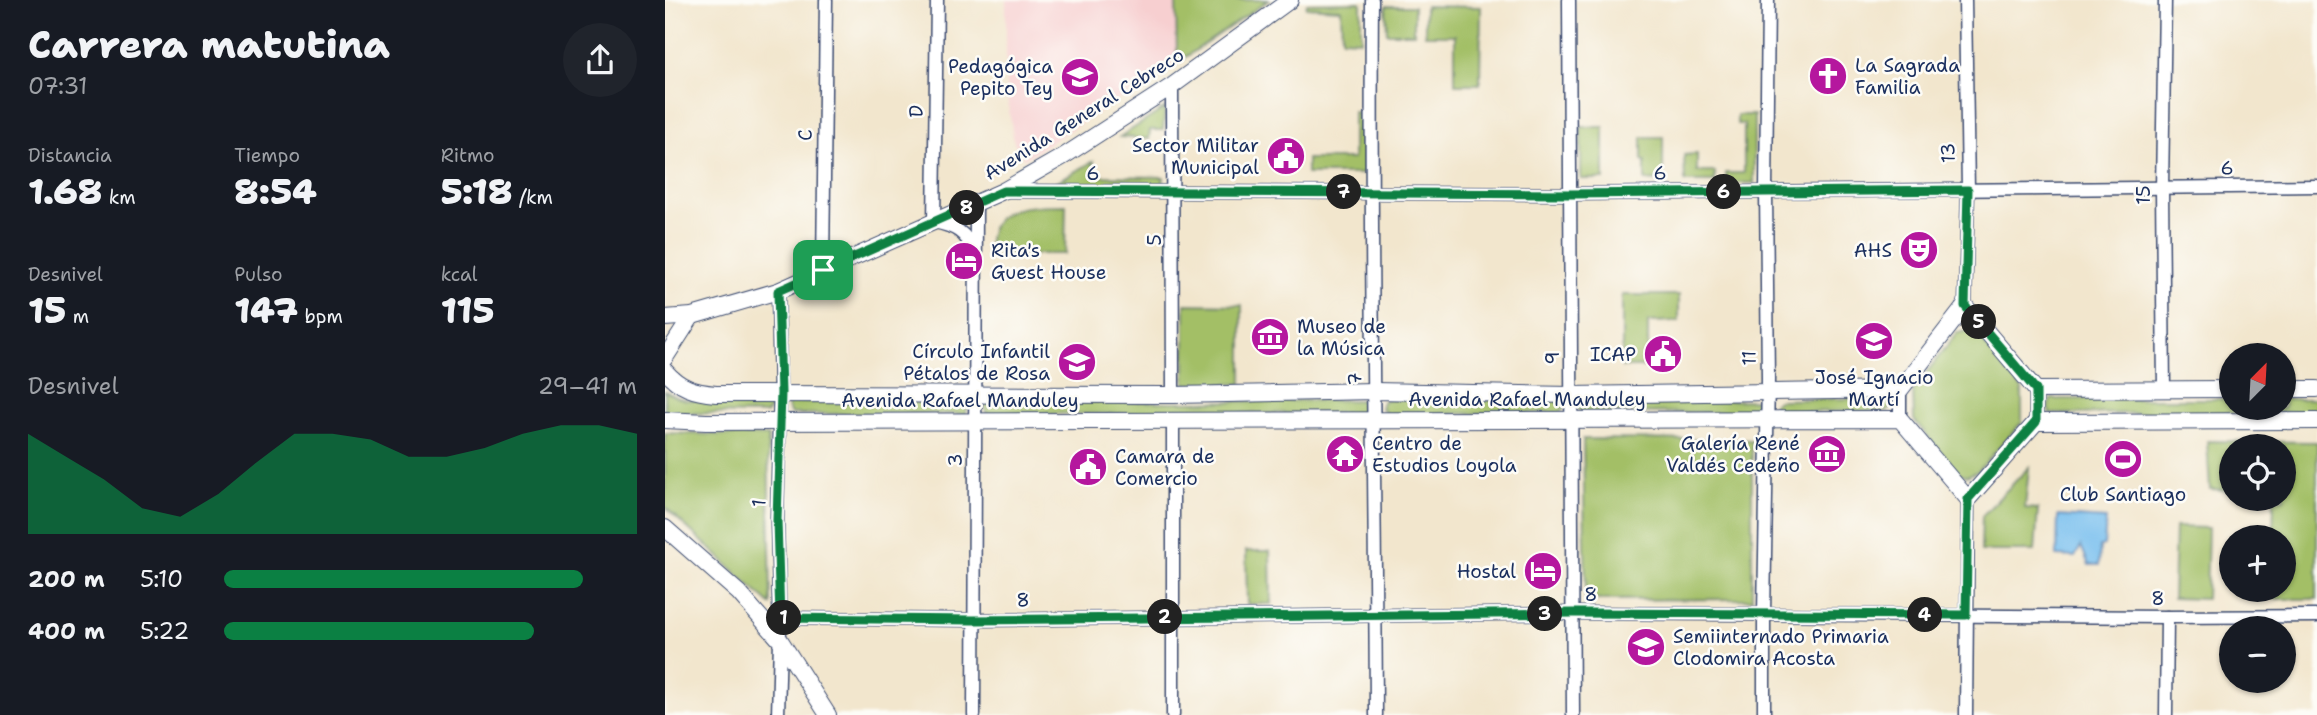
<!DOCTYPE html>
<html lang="es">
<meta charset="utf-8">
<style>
body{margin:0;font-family:"Shantell Sans",sans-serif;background:#20242c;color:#f1f3f6;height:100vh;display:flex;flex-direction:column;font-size:26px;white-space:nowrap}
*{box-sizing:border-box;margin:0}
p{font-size:23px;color:#9ea1a6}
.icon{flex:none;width:38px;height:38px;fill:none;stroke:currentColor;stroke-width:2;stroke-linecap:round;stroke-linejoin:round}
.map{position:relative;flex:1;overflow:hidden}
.panel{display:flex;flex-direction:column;background:#171b24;width:665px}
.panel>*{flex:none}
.needle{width:46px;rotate:24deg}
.fabs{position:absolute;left:1554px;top:343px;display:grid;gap:14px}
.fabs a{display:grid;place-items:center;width:77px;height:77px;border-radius:50%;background:#171b24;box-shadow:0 2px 5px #0004;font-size:35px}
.pin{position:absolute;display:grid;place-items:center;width:60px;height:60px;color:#fff;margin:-30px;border-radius:14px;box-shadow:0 4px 10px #0006}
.km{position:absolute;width:35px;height:35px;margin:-18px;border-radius:50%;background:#222;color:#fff;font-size:19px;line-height:35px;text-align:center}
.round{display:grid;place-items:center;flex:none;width:74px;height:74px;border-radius:37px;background:#20242c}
.headline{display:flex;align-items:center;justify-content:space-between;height:119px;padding:0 28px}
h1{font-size:38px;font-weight:800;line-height:52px}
.stats{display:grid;grid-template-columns:repeat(3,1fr);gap:10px;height:119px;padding:7px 28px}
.stats div{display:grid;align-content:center}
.stats b{font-size:35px;font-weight:800}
.stats small{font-size:19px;font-weight:400}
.stats p{font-size:19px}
.chart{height:196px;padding:14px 28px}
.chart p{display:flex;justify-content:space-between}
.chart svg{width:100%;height:126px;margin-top:7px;fill:#0b8043;opacity:.7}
ul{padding:0 28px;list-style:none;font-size:23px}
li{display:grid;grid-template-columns:112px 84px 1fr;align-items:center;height:52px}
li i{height:18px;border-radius:9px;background:#0b8043}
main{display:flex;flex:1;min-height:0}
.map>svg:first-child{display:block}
.built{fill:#f7cfd0}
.green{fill:#a3bf66;stroke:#5f7762;stroke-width:2}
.water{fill:#76beee;stroke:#4876a6;stroke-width:2}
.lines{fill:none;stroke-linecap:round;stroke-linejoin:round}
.minor-casing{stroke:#3b4a6f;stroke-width:15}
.major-casing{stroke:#3b4a6f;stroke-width:18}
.minor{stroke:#fff;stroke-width:12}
.major{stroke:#fff;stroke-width:16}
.route-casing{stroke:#fff;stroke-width:14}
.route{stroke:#0b8043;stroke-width:9}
.labels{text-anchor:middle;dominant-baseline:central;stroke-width:5;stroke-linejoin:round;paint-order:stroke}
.poi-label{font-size:19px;fill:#1b2f5e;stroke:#fdfcf7;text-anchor:end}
.street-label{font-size:19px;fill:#1b2f5e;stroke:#fdfcf7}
</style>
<main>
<section class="panel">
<div class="headline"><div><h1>Carrera matutina</h1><p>07:31</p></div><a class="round"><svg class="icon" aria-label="share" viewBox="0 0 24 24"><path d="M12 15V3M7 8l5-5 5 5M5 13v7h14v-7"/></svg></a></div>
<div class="stats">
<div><p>Distancia</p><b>1.68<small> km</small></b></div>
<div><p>Tiempo</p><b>8:54</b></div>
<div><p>Ritmo</p><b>5:18<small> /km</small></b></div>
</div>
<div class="stats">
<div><p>Desnivel</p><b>15<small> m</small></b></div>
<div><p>Pulso</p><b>147<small> bpm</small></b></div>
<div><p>kcal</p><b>115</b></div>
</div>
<div class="chart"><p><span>Desnivel</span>29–41 m</p>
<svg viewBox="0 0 160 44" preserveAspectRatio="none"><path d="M0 44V9L10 17L20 25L30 35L40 38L50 30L60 19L70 9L80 9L90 11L100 17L110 17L120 14L130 9L140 6L150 6L160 9V44z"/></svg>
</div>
<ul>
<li><b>200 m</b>5:10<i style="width:87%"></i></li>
<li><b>400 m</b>5:22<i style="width:75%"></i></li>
</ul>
</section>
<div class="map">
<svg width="1652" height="715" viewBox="0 0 1652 715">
<rect width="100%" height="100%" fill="#fdfcf7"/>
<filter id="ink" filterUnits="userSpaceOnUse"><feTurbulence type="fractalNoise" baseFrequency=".0143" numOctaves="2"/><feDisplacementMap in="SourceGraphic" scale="14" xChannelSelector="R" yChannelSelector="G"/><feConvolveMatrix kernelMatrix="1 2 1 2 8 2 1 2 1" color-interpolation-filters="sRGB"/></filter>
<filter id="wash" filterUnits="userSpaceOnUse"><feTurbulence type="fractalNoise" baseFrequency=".00686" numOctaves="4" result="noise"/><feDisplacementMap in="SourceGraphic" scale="28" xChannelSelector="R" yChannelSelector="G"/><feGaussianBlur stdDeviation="1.57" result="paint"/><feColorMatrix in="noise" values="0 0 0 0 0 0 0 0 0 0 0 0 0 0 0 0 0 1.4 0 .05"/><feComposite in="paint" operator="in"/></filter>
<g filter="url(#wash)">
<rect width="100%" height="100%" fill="#f2e6cd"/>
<polygon class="built" points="341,0 604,0 512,63 359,159 349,142 341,91"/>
<g class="green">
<polygon points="511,0 604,0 512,63"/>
<polygon points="696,2 696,40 677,39 676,9 641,7 642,3"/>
<polygon points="721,6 749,6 749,33 722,33"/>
<polygon points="760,6 816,7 815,84 790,84 790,35 760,35"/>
<polygon points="500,108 498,130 485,130 484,139 455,137"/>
<polygon points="688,112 699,112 699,174 642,174 642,159 688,159"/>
<polygon points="1072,115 1089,115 1089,183 1061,183 1061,173 1079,173 1079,124 1072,124"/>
<rect x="916" y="127" width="23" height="52"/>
<polygon points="977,137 998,137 998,180 980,181 980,161 977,160"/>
<polygon points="1032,154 1032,172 1050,172 1050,182 1020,182 1019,155"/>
<polygon points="429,161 429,176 499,177 498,185 382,187"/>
<path d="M401,205L400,254H324C324,247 323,237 326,231C336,202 376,206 401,205Z"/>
<polygon points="957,295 1014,295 1014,321 983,322 983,367 957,367"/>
<polygon points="520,304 577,305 577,384 520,384"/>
<polygon points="1301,331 1309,331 1357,389 1357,422 1313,471 1302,476 1292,472 1249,420 1248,390 1292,333"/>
<polygon points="0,391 11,397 22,400 99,400 105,403 106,408 101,414 0,413"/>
<polygon points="1221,398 1226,402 1226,407 1223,411 1110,412 1108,404 1113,400"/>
<polygon points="722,399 893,400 899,407 895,413 722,414 716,408 718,401"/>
<polygon points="1386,399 1566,399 1566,408 1619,408 1619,399 1652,399 1652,412 1385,414 1383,407"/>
<polygon points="696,400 701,404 701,409 698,413 321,414 320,405 325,401 509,402"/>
<polygon points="1092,400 1096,406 1093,412 915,413 913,409 915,402"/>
<polygon points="126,401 296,402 302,409 301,414 126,414 122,407"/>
<polygon points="0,433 103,436 106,605 0,507"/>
<polygon points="918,439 1087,440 1087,599 921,600"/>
<polygon points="1542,441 1652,442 1652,599 1586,599 1586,590 1619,590 1619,537 1608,537 1609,499 1619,499 1619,446 1566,446 1566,490 1545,489"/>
<polygon points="1364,467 1360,508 1373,509 1370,551 1316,551 1317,516"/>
<polygon points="1510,527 1543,528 1541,599 1508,598"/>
<polygon points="581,551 605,551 606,604 582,604"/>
</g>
<polygon class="water" points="1393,516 1441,519 1439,545 1435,546 1434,565 1424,565 1416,546 1410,557 1392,556"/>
</g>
<g filter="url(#ink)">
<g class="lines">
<g class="minor-casing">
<g id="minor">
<path d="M272,0L269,222C289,226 302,232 308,252"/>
<path d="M707,0C705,238 710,477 711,715"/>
<polyline points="904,0 908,715"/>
<polyline points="1300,0 1303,190 1300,306"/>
<polyline points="507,86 508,395"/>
<polyline points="339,191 906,194 1652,186"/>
<polyline points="158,270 161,0"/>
<polyline points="1499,389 1497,189 1500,0"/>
<polyline points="1235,390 1235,419"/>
<polyline points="1371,390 1371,422"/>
<polyline points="508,421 508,715"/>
<polyline points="115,618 308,620 908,613 1502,617 1652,616"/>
<polyline points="113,715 115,640 112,520 115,393 113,291"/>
<polyline points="309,715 311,205"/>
<polyline points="1099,715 1099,614 1103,379 1101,192 1103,0"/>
<polyline points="1301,715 1303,499"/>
<polyline points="1501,715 1502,617"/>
</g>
</g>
<g class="major-casing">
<g id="major">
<polyline points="0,318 27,316 113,291 338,191 399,156 507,86 625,0"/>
<polyline points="0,358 27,316"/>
<path d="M0,371C15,388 29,392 51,394L508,395L710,391L906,395L1235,390L1300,306L1371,390L1566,389"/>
<polyline points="1619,389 1652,389"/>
<polyline points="0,420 41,422 1235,419 1303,499 1371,422 1652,421"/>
<polyline points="0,528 74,593 115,640 163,715"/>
</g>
</g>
<use href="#minor" class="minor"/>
<use href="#major" class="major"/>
</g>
</g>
<g class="lines" filter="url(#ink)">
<g class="route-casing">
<polygon id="route" points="1303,190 1300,306 1371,390 1371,422 1303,499 1301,615 908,613 308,620 115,618 112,520 116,393 113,291 338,191 906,194"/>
</g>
<use href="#route" class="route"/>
</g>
<defs>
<g id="church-disc" transform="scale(2.0125)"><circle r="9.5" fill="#b5179e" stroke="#fdfcf7"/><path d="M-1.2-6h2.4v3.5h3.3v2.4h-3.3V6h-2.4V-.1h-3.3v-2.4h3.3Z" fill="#fff"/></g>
<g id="school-disc" transform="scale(2.0125)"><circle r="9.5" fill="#b5179e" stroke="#fdfcf7"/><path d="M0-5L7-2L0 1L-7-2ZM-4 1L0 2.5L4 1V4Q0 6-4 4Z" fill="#fff"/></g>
<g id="civic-disc" transform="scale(2.0125)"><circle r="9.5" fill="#b5179e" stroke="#fdfcf7"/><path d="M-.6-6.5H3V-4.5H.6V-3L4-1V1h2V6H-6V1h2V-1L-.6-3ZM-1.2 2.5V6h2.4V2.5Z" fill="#fff"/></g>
<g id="theatre-disc" transform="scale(2.0125)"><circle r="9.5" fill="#b5179e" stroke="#fdfcf7"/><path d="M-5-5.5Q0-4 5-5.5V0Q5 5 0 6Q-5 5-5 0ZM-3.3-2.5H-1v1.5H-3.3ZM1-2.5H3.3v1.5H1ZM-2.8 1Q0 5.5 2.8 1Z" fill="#fff"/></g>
<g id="hotel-disc" transform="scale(2.0125)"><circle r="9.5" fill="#b5179e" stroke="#fdfcf7"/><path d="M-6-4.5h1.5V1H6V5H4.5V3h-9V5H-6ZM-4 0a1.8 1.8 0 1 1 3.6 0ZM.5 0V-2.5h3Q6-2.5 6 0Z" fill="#fff"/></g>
<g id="museum-disc" transform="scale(2.0125)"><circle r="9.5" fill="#b5179e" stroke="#fdfcf7"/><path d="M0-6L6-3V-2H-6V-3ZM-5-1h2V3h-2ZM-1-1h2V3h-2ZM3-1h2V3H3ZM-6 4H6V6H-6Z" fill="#fff"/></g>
<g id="temple-disc" transform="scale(2.0125)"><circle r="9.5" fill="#b5179e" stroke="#fdfcf7"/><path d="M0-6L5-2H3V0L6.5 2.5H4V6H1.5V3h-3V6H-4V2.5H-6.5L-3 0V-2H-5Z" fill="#fff"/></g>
<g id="stadium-disc" transform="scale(2.0125)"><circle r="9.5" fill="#b5179e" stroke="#fdfcf7"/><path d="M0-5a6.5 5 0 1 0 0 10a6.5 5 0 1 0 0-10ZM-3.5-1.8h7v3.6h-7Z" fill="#fff"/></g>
</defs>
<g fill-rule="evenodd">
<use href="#church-disc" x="1163" y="76"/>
<use href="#school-disc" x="415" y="77"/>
<use href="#civic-disc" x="621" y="156"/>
<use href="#theatre-disc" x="1254" y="250"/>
<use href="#hotel-disc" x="299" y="261"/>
<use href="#museum-disc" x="605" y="337"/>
<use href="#school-disc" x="1209" y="341"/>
<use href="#civic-disc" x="998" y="354"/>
<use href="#school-disc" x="412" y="362"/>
<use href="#temple-disc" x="680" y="454"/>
<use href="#museum-disc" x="1162" y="454"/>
<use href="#stadium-disc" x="1458" y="459"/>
<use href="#civic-disc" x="423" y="467"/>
<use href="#hotel-disc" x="878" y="571"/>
<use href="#school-disc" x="981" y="647"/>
</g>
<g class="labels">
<g class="poi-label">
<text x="1190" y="65" text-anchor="start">La Sagrada<tspan x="1190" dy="22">Familia</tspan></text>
<text x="388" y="66">Pedagógica<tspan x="388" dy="22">Pepito Tey</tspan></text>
<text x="594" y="145">Sector Militar<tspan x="594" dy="22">Municipal</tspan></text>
<text x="326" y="250" text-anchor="start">Rita's<tspan x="326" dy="22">Guest House</tspan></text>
<text x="1227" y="250">AHS</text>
<text x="632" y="326" text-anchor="start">Museo de<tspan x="632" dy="22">la Música</tspan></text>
<text x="385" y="351">Círculo Infantil<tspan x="385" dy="22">Pétalos de Rosa</tspan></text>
<text x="971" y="354">ICAP</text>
<text x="1209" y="377" text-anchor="middle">José Ignacio<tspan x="1209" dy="22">Martí</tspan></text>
<text x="707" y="443" text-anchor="start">Centro de<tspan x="707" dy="22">Estudios Loyola</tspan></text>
<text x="1135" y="443">Galería René<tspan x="1135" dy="22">Valdés Cedeño</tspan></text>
<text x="450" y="456" text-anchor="start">Camara de<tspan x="450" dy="22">Comercio</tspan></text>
<text x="1458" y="494" text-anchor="middle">Club Santiago</text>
<text x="851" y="571">Hostal</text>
<text x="1008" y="636" text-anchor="start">Semiinternado Primaria<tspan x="1008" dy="22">Clodomira Acosta</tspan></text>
</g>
<g class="street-label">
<text transform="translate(251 111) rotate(-89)">D</text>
<text transform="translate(419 114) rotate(-32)">Avenida General Cebreco</text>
<text transform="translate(140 135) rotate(-89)">C</text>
<text transform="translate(1283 153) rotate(-91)">13</text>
<text transform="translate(1562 168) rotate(-1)">6</text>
<text x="428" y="173">6</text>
<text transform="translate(995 173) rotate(-1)">6</text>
<text transform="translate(1478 195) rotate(-90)">15</text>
<text transform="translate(489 240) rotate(-90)">5</text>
<text transform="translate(887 358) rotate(-90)">9</text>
<text transform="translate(1084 358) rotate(-91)">11</text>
<text transform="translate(690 379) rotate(-91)">7</text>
<text x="862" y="399">Avenida Rafael Manduley</text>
<text x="295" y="400">Avenida Rafael Manduley</text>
<text transform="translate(290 460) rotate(-89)">3</text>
<text transform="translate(94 503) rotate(-88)">1</text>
<text x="926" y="594">8</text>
<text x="1493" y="598">8</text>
<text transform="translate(358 600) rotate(-1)">8</text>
</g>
</g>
</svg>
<div class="fabs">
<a><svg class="needle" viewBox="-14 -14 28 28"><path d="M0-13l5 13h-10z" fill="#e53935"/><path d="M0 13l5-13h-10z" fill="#9ea1a6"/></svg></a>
<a><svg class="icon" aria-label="locate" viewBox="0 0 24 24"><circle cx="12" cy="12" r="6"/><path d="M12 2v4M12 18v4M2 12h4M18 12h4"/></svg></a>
<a>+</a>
<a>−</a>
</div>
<div class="pin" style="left:158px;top:270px;background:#1e9e55"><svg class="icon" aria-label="arrive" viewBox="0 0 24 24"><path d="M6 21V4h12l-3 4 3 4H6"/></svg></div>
<b class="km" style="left:119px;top:618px">1</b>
<b class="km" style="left:500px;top:617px">2</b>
<b class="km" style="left:880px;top:614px">3</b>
<b class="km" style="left:1260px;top:615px">4</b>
<b class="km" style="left:1314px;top:322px">5</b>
<b class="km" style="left:1059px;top:192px">6</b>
<b class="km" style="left:679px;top:192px">7</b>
<b class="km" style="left:302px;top:208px">8</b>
</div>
</main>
